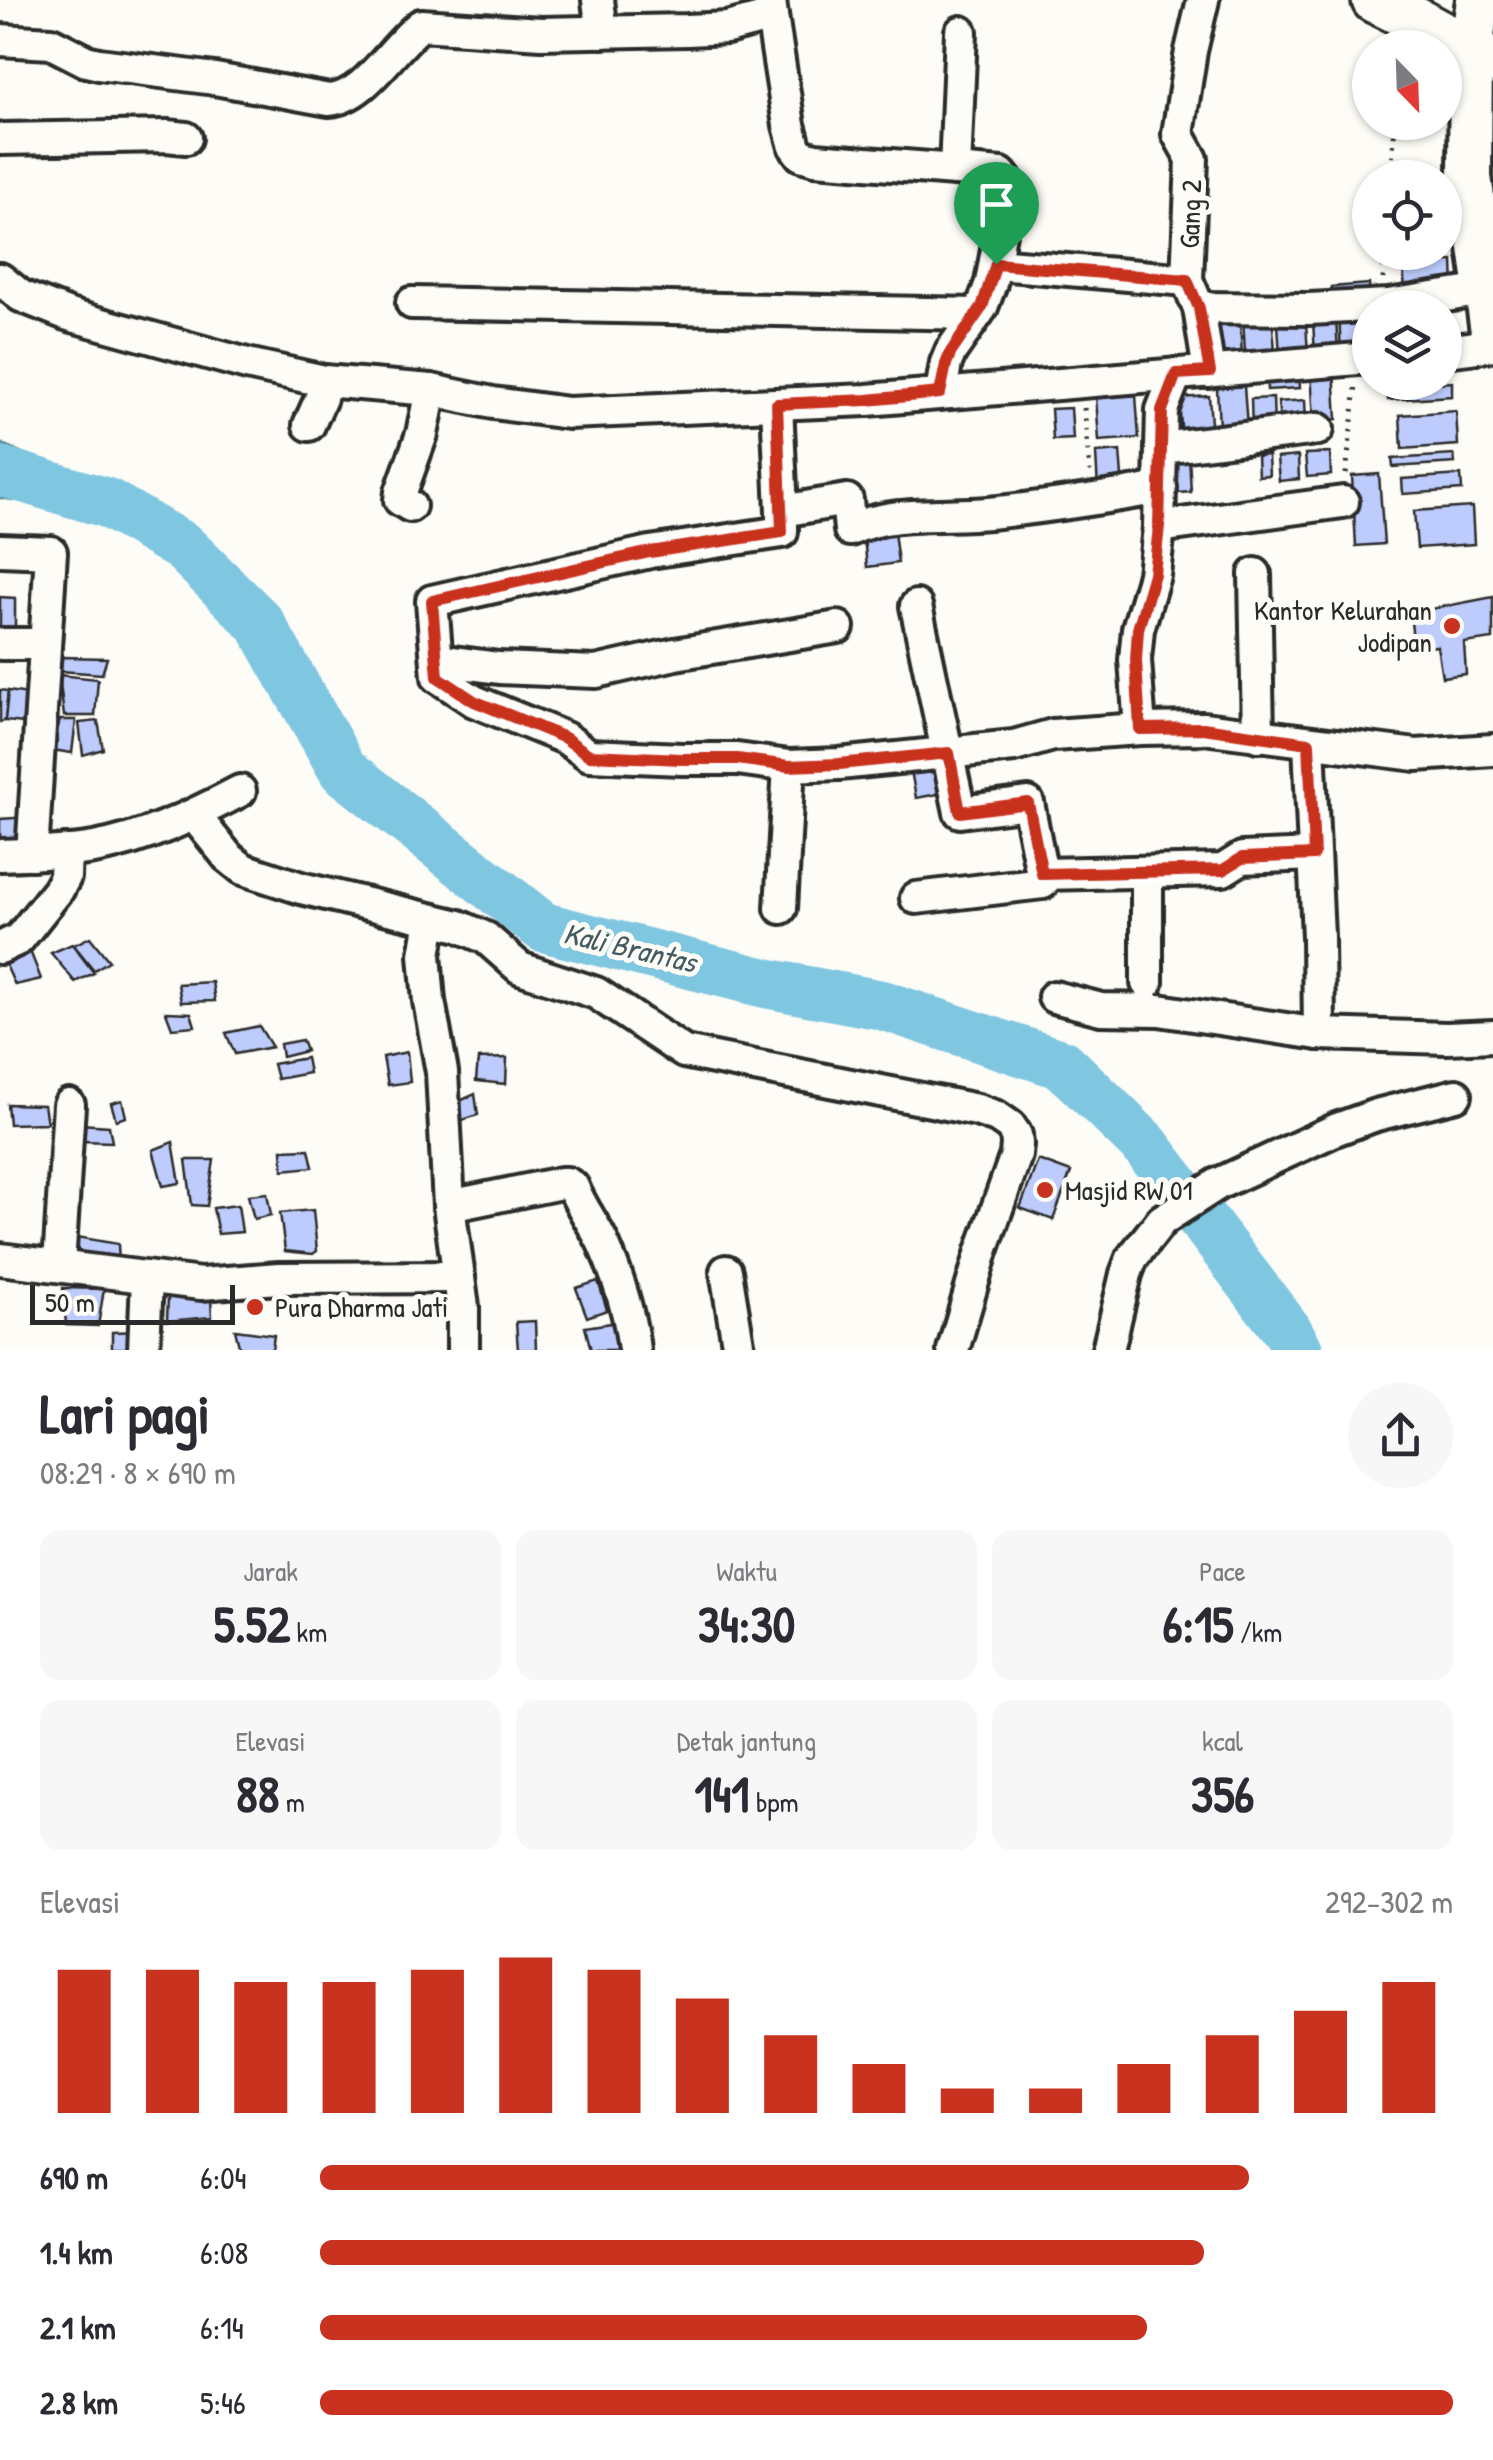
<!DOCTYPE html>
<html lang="id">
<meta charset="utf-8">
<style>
body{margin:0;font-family:"Patrick Hand",sans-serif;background:#f7f7f7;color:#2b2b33;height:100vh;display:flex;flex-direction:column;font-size:38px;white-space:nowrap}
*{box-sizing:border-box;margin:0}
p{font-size:32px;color:#7c7c81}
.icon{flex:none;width:55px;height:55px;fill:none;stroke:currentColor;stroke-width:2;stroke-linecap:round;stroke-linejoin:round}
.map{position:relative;height:1350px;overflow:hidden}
.side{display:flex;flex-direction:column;background:#fff;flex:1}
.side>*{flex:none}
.needle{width:65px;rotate:157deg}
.tools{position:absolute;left:1352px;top:30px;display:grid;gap:20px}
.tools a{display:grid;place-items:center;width:110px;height:110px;border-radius:50%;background:#fff;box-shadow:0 2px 8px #0004;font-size:50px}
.scale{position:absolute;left:30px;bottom:25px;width:205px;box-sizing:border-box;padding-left:10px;border:5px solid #2b2b2b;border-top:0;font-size:28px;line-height:35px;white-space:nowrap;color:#2b2b2b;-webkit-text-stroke:8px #fdfcf7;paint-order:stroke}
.pin{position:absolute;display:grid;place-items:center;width:85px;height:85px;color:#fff;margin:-102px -42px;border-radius:50% 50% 50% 0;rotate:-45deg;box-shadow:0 0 10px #0007}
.pin .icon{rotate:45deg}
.round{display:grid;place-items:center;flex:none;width:105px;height:105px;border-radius:52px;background:#f7f7f7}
.summary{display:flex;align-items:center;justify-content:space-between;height:170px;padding:0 40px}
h1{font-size:55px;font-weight:800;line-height:75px}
.metrics{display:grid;grid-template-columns:repeat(3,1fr);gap:15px;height:170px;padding:10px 40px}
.metrics div{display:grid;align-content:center;border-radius:20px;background:#f7f7f7;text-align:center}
.metrics b{font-size:50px;font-weight:800}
.metrics small{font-size:28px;font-weight:400}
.metrics p{font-size:28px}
.chart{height:280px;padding:20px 40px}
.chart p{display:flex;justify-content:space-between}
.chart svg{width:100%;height:180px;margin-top:10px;stroke:#c8321e;stroke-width:6}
ul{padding:0 40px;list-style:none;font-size:32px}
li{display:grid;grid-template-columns:160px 120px 1fr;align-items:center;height:75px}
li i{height:25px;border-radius:12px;background:#c8321e}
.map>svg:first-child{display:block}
.water{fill:#7fc6e0;stroke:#5d8898;stroke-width:2.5}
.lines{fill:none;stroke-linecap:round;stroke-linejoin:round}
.shore{stroke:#4d6973;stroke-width:2.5}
.river{stroke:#7fc6e0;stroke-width:50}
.building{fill:#bdccfc;stroke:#2b2b2b;stroke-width:2.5}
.street-casing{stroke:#2b2b2b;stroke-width:38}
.secondary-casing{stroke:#2b2b2b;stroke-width:50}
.primary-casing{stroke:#2b2b2b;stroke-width:52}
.path{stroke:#2b2b2b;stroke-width:5;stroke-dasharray:2.5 8;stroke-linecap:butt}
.street{stroke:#fdfcf7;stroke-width:30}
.secondary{stroke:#fdfcf7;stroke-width:42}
.primary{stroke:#fdfcf7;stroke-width:45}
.route-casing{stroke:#fff;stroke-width:20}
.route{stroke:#c8321e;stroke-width:12}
.poi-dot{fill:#c8321e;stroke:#fdfcf7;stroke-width:4}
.labels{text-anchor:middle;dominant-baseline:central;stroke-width:10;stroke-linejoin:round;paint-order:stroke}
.street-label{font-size:28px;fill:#2b2b2b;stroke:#fdfcf7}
.poi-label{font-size:28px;fill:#2b2b2b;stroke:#fdfcf7;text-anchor:start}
.water-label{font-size:30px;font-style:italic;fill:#445a61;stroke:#fdfcf7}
</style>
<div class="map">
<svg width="1493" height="1350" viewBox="0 0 1493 1350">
<rect width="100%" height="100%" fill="#fdfcf7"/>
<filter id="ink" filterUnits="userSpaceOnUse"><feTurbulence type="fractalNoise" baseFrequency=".01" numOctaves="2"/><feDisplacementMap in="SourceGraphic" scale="20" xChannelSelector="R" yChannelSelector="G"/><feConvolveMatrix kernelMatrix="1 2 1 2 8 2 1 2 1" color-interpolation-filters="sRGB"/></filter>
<g filter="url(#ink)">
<polygon class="water" points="0,443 92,484 86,512 0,498"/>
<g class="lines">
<polyline class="shore" points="0,454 77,488 80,493 78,498 74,499 0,488"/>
<polyline class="river" points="0,471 107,503 183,547 260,623 343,770 543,927 765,983 882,1005 1063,1065 1145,1145 1287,1330 1298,1350"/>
</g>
<g class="building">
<polygon points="1453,261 1454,287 1405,290 1403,265"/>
<polygon points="1369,284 1370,303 1332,306 1331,287"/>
<polygon points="1368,310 1370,355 1341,356 1339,311"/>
<polygon points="1272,315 1275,351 1245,353 1243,317"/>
<polygon points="1336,318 1338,354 1315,356 1313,320"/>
<polygon points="1240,320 1242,357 1214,358 1212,322"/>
<polygon points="1306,321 1308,356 1280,358 1278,323"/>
<polygon points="1299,369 1300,388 1267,390 1266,372"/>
<polygon points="1334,369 1337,419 1314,421 1311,371"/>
<polygon points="1452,382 1452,396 1388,400 1387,386"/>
<polygon points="1244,386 1247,427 1219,428 1217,388"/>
<polygon points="1136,395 1139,438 1099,441 1096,397"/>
<polygon points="1209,396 1212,438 1182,440 1179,398"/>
<polygon points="1273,398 1274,428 1252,430 1251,399"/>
<polygon points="1305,400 1306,423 1280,425 1278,402"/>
<polygon points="1071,408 1073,439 1053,440 1051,409"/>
<polygon points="1456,411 1458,445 1402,449 1400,415"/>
<polygon points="1120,451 1123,489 1098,491 1096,453"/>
<polygon points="1330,453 1331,475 1307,477 1305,454"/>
<polygon points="1268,455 1269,475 1258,476 1257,456"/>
<polygon points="1454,455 1455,463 1393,467 1392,459"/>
<polygon points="1298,456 1299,479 1279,481 1277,458"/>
<polygon points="1189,457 1191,492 1165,494 1163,459"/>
<polygon points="1379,474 1384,544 1356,546 1352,476"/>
<polygon points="1461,475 1462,490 1403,494 1402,479"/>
<polygon points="1472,507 1474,544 1417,548 1414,511"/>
<polygon points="893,524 898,563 867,567 863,527"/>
<polygon points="0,597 15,598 15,630 0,630"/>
<polygon points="1493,597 1493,639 1464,643 1466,674 1442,677 1437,646 1414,649 1410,613"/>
<polygon points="60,657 107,658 102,674 60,671"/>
<polygon points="59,675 98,679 95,716 64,716"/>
<polygon points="0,690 8,691 5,721 0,722"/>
<polygon points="8,691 36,695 33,724 5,721"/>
<polygon points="60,720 76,720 72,753 52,750"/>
<polygon points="98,721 103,749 83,755 79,723"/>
<polygon points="949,758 955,791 916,798 910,765"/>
<polygon points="29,817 25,847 0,848 0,819"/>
<polygon points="90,937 109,961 94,970 74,945"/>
<polygon points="27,943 41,979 15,985 0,952"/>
<polygon points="72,944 94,973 75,982 51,953"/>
<polygon points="212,982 215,1001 181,1002 178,984"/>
<polygon points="166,1012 191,1013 195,1026 172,1028"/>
<polygon points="259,1026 272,1047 235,1054 226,1033"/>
<polygon points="302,1040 306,1051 282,1057 280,1044"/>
<polygon points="407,1052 410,1082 388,1085 383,1057"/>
<polygon points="306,1058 309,1073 277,1079 273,1064"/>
<polygon points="507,1058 506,1084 476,1081 478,1059"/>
<polygon points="475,1094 478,1115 457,1122 451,1105"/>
<polygon points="122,1100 126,1117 116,1120 111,1103"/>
<polygon points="7,1104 44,1105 47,1123 9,1124"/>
<polygon points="79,1124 109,1126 112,1142 79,1141"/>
<polygon points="173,1142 180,1183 163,1186 153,1150"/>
<polygon points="309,1149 313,1167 283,1170 282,1150"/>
<polygon points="186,1160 214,1160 207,1206 192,1205"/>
<polygon points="1038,1160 1071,1172 1053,1220 1020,1208"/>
<polygon points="267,1193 271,1215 254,1219 248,1195"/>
<polygon points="238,1205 242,1232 218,1234 213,1208"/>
<polygon points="313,1210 317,1251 313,1254 285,1251 280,1213"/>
<polygon points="77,1237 118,1244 119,1264 78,1259"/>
<polygon points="598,1281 607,1310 587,1317 576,1288"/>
<polygon points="63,1288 104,1289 98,1326 66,1325"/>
<polygon points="168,1296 211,1299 212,1317 167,1321"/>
<polygon points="535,1321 536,1350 518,1350 516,1322"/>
<polygon points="618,1322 623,1350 591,1350 585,1327"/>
<polygon points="235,1330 274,1335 272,1350 240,1350"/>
<polygon points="144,1331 142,1349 112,1348 112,1332"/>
</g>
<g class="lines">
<g class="street-casing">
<g id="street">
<polyline points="598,0 602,32"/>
<polyline points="1203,0 1191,51 1178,134 1192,159 1187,280 1199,308 1209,372"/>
<polyline points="772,16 789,125 795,147 801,155 815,159 955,170"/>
<path d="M0,40L51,43L86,61L99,64L215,79L329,100C365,98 392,47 421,25L541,33L687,30L727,28L772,16L770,0"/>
<polyline points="0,139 167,136 186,138"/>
<polyline points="996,264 1187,280"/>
<polyline points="0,279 21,296 69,315 247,364 324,381 431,390 493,403 568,413 867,400 1370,358"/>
<polyline points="412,303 977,314"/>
<polyline points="1199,308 1309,309 1388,305 1485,290"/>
<polyline points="1445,351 1493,345"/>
<polyline points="941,393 946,363 951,351 982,307 991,283 1008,189 1008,183 1001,174 955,170 961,32"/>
<polyline points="777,404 782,511"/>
<polyline points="309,425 321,398 324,381"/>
<polyline points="1162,448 1318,429"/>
<path d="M1161,488C1104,498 1047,507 989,513C944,517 892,510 850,530L847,500L782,511V532L650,552L432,601L438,677L474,701L565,738L589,755L682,759H737L789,766L839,764L1014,746L1053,735L1140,729L1203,728L1416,755L1493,750"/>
<polyline points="410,506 400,500 401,492 422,434 431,390"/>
<polyline points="1159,527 1343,502"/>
<polyline points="0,550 51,552 32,854"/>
<polyline points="1255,574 1258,736"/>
<polyline points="916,606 960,812 1028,803 1042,874"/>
<polyline points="0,644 45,644"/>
<polyline points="438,660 499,668 596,672 675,654 838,627"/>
<polyline points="1140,729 1135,660 1138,629 1154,575 1159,527 1162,410 1176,374"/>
<polyline points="1309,743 1318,937 1319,1034 1447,1038 1493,1036"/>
<polyline points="194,815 228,857 243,869 301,888 459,926 486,938 520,968 596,993 684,1052 977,1110 997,1117 1010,1126 1016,1135 1017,1144 1016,1155 982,1251 953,1350"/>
<path d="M0,855C31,854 63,853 94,848C145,839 194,815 240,791"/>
<polyline points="1147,872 1147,983"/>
<polyline points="916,898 1043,883 1042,874 1223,870 1242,858 1314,855"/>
<polyline points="781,908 789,766"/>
<polyline points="431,920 425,955 429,1001 442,1072 449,1206 463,1307 463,1350"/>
<polyline points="0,948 19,939 58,890 65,877 66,851"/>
<polyline points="1054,997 1101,1009 1159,1010 1319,1034"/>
<path d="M449,1206L561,1183H567L573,1187C581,1207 594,1224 603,1243C618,1277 630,1313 634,1350"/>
<polyline points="0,1259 201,1284 279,1278 459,1277"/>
<polyline points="59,1265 69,1105"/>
<polyline points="726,1271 739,1350"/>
<polyline points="144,1350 147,1278"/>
<polyline points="1108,1350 1126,1274 1132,1258 1162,1220 1218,1184 1337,1129 1376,1115 1456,1095"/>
</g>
</g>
<g class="secondary-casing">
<polyline id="secondary" points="1478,0 1471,51 1470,177 1493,338"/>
</g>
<g class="primary-casing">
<path id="primary" d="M1375,0C1416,18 1452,43 1493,60"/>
</g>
<g class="path">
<polyline points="1391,178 1395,122"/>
<polyline points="1383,279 1385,252"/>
<polyline points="1084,408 1090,472"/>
<polyline points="1346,474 1356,386"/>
</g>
<use href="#street" class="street"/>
<use href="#secondary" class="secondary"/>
<use href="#primary" class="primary"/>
</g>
</g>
<g class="lines" filter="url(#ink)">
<g class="route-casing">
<polygon id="route" points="996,264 1187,280 1199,308 1210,372 1176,374 1162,410 1159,526 1154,574 1138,629 1136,660 1140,729 1203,728 1309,743 1314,855 1242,858 1223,870 1042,874 1028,803 960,812 949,753 839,764 789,766 737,759 682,759 589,755 565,738 474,701 438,677 432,601 650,552 782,532 777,404 867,400 940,393 946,364 951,352 982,307"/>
</g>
<use href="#route" class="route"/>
</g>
<g class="poi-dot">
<circle cx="1452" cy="626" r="10"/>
<circle cx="1045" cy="1190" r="10"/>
<circle cx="255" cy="1307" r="10"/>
</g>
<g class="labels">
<g class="street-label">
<text transform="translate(1190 214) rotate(-88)">Gang 2</text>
</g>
<g class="poi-label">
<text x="1432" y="610" text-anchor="end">Kantor Kelurahan<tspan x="1432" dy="32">Jodipan</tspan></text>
<text x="1065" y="1190">Masjid RW 01</text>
<text x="275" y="1307">Pura Dharma Jati</text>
</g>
<g class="water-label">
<text transform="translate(630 947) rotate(13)">Kali Brantas</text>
</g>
</g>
</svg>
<div class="tools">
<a><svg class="needle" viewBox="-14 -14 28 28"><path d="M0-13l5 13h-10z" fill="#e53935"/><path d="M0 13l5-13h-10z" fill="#7c7c81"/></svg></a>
<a><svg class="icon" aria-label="locate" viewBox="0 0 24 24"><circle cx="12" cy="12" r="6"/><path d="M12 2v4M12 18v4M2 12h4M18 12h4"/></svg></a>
<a><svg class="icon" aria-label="layers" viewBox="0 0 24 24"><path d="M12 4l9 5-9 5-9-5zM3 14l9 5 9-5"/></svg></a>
</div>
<div class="scale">50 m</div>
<div class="pin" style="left:996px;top:264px;background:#1e9e55"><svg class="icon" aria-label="arrive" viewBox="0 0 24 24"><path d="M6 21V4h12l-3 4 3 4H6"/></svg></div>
</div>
<section class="side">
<div class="summary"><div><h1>Lari pagi</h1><p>08:29 · 8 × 690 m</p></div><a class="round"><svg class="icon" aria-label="share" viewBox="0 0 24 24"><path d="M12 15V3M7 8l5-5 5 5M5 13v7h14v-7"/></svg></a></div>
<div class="metrics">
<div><p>Jarak</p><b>5.52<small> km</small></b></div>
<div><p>Waktu</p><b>34:30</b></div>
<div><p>Pace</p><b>6:15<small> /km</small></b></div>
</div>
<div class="metrics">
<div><p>Elevasi</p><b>88<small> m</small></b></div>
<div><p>Detak jantung</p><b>141<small> bpm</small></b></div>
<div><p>kcal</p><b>356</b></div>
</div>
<div class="chart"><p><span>Elevasi</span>292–302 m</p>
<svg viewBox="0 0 160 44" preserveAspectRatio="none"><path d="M5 44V9M15 44V9M25 44V12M35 44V12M45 44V9M55 44V6M65 44V9M75 44V16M85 44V25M95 44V32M105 44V38M115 44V38M125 44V32M135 44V25M145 44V19M155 44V12"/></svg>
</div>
<ul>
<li><b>690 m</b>6:04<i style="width:82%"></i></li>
<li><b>1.4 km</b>6:08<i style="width:78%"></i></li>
<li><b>2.1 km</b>6:14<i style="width:73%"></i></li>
<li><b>2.8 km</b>5:46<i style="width:100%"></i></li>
</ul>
</section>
